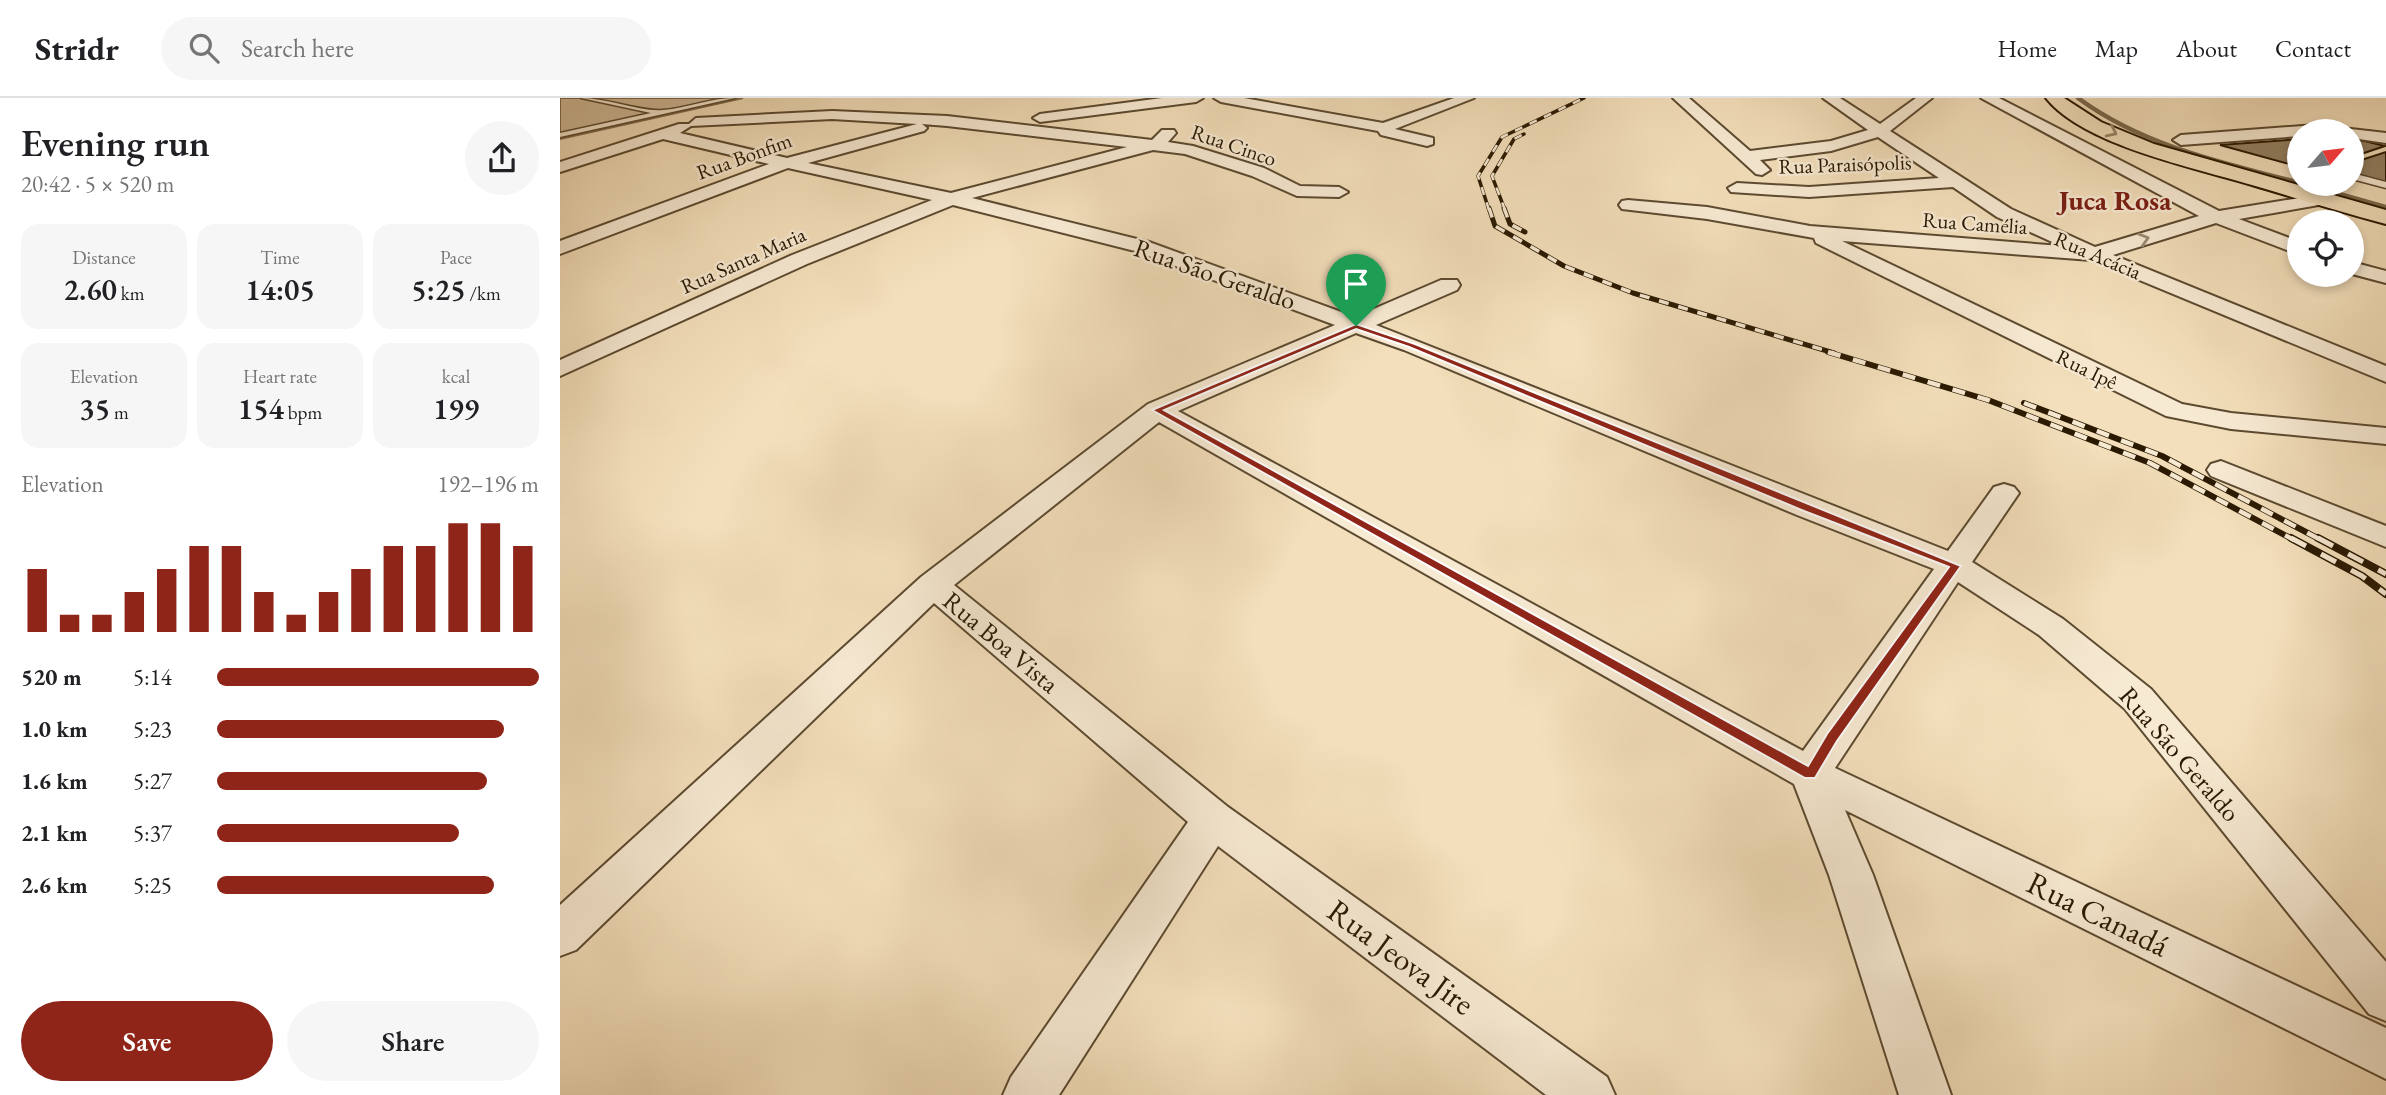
<!DOCTYPE html>
<meta charset="utf-8">
<style>
body{margin:0;font-family:"EB Garamond",serif;background:#f6f6f6;color:#202124;height:100vh;display:flex;flex-direction:column;font-size:26px;white-space:nowrap}
*{box-sizing:border-box;margin:0}
p{font-size:23px;color:#757577}
.icon{flex:none;width:38px;height:38px;fill:none;stroke:currentColor;stroke-width:2;stroke-linecap:round;stroke-linejoin:round}
.map{position:relative;flex:1;overflow:hidden}
.sheet{display:flex;flex-direction:column;background:#fff;width:560px}
.sheet>*{flex:none}
.needle{width:46px;rotate:62deg}
.tools{position:absolute;left:1727px;top:21px;display:grid;gap:14px}
.tools a{display:grid;place-items:center;width:77px;height:77px;border-radius:50%;background:#fff;box-shadow:0 4px 10px #0003;font-size:35px}
.pin{position:absolute;display:grid;place-items:center;width:60px;height:60px;color:#fff;margin:-72px -30px;border-radius:50% 50% 50% 0;rotate:-45deg;box-shadow:0 0 7px #0007}
.pin .icon{rotate:45deg}
.round{display:grid;place-items:center;flex:none;width:74px;height:74px;border-radius:37px;background:#f6f6f6}
.overview{display:flex;align-items:center;justify-content:space-between;height:119px;padding:0 21px}
h1{font-size:38px;font-weight:600;line-height:52px}
.stats{display:grid;grid-template-columns:repeat(3,1fr);gap:10px;height:119px;padding:7px 21px}
.stats div{display:grid;align-content:center;border-radius:18px;background:#f6f6f6;text-align:center}
.stats b{font-size:30px;font-weight:600}
.stats small{font-size:19px;font-weight:400}
.stats p{font-size:19px}
.chart{height:196px;padding:14px 21px}
.chart p{display:flex;justify-content:space-between}
.chart svg{width:100%;height:126px;margin-top:7px;stroke:#8f2418;stroke-width:6}
.action{display:flex;gap:14px;margin-top:auto;padding:14px 21px}
.action a{flex:1;height:80px;border-radius:42px;background:#8f2418;color:#fff;font-size:28px;font-weight:600;line-height:80px;text-align:center}
.action a+a{background:#f6f6f6;color:#202124}
ul{padding:0 21px;list-style:none;font-size:23px}
li{display:grid;grid-template-columns:112px 84px 1fr;align-items:center;height:52px}
li i{height:18px;border-radius:9px;background:#8f2418}
header{display:flex;align-items:center;gap:42px;box-sizing:border-box;height:98px;padding:0 35px;background:#fff;border-bottom:2px solid #e0e0e0}
header strong{font-size:33px}
nav{display:flex;gap:38px;margin-inline-start:auto;font-size:24px}
.search{width:490px;height:63px;background:#f6f6f6;display:flex;align-items:center;gap:18px;box-sizing:border-box;padding:0 24px;border-radius:38px;color:#757577;font-size:26px}
main{display:flex;flex:1;min-height:0}
.map>svg:first-child{display:block}
.green{fill:#d1bd9b;stroke:#7e6b4e;stroke-width:2}
.lines{fill:none;stroke-linecap:round;stroke-linejoin:round}
.stream{stroke:#7a684b;stroke-width:4.5}
.building{fill:#938062;stroke:#2a1901;stroke-width:2}
.lane-casing{stroke:#5c4a30;stroke-width:3}
.street-casing{stroke:#5c4a30;stroke-width:4}
.primary-casing{stroke:#2a1901;stroke-width:4}
.lane{fill:#f7ead3;fill-rule:evenodd}
.street{fill:#f7ead3;fill-rule:evenodd}
.primary{fill:#f3dfbb;fill-rule:evenodd}
.rail-far3-casing{stroke:#2a1901;stroke-width:3.5}
.rail-far2-casing{stroke:#2a1901;stroke-width:5}
.rail-far1-casing{stroke:#2a1901;stroke-width:6}
.rail-casing{stroke:#2a1901;stroke-width:8}
.rail-far3{stroke:#f7ead3;stroke-width:2.5;stroke-dasharray:8;stroke-linecap:butt}
.rail-far2{stroke:#f7ead3;stroke-width:3.5;stroke-dasharray:10;stroke-linecap:butt}
.rail-far1{stroke:#f7ead3;stroke-width:4.5;stroke-dasharray:13;stroke-linecap:butt}
.rail{stroke:#f7ead3;stroke-width:5;stroke-dasharray:17;stroke-linecap:butt}
.oneway{stroke:#998667}
.oneway2{stroke:#9b8c74}
.route{fill:#8f2418;stroke:#fff;stroke-width:2;fill-rule:evenodd}
.labels{text-anchor:middle;dominant-baseline:central;stroke-width:5;stroke-linejoin:round;paint-order:stroke}
.far-street-label{font-size:21px;fill:#2a1901;stroke:#f7ead3}
.street-label{font-size:26px;fill:#2a1901;stroke:#f7ead3}
.far-district-label{font-size:28px;font-weight:bold;fill:#7a1f14;stroke:#f7ead3}
.near-street-label{font-size:32px;fill:#2a1901;stroke:#f7ead3}
</style>
<header>
<strong>Stridr</strong>
<div class="search"><svg class="icon" aria-label="search" viewBox="0 0 24 24"><circle cx="10" cy="10" r="6"/><path d="M15 15l6 6"/></svg>Search here</div>
<nav><a>Home</a><a>Map</a><a>About</a><a>Contact</a></nav>
</header>
<main>
<section class="sheet">
<div class="overview"><div><h1>Evening run</h1><p>20:42 · 5 × 520 m</p></div><a class="round"><svg class="icon" aria-label="share" viewBox="0 0 24 24"><path d="M12 15V3M7 8l5-5 5 5M5 13v7h14v-7"/></svg></a></div>
<div class="stats">
<div><p>Distance</p><b>2.60<small> km</small></b></div>
<div><p>Time</p><b>14:05</b></div>
<div><p>Pace</p><b>5:25<small> /km</small></b></div>
</div>
<div class="stats">
<div><p>Elevation</p><b>35<small> m</small></b></div>
<div><p>Heart rate</p><b>154<small> bpm</small></b></div>
<div><p>kcal</p><b>199</b></div>
</div>
<div class="chart"><p><span>Elevation</span>192–196 m</p>
<svg viewBox="0 0 160 44" preserveAspectRatio="none"><path d="M5 44V22M15 44V38M25 44V38M35 44V30M45 44V22M55 44V14M65 44V14M75 44V30M85 44V38M95 44V30M105 44V22M115 44V14M125 44V14M135 44V6M145 44V6M155 44V14"/></svg>
</div>
<ul>
<li><b>520 m</b>5:14<i style="width:100%"></i></li>
<li><b>1.0 km</b>5:23<i style="width:89%"></i></li>
<li><b>1.6 km</b>5:27<i style="width:84%"></i></li>
<li><b>2.1 km</b>5:37<i style="width:75%"></i></li>
<li><b>2.6 km</b>5:25<i style="width:86%"></i></li>
</ul>
<div class="action"><a>Save</a><a>Share</a></div>
</section>
<div class="map">
<svg width="1826" height="997" viewBox="0 0 1826 997">
<rect width="100%" height="100%" fill="#f3dfbb"/>
<filter id="stains"><feTurbulence type="fractalNoise" baseFrequency=".00286" numOctaves="4"/><feColorMatrix values="0 0 0 0 .2 0 0 0 0 .09 0 0 0 0 .02 0 0 0 .5 -.17"/></filter>
<radialGradient id="worn" r=".72"><stop offset=".6" stop-color="#630" stop-opacity="0"/><stop offset="1" stop-color="#630" stop-opacity=".3"/></radialGradient>
<polygon class="green" points="0,0 183,0 0,41"/>
<g class="lines">
<g class="stream">
<path d="M1518,0C1583,48 1663,65 1740,85"/>
<polyline points="1744,86 1826,109"/>
</g>
</g>
<g class="building">
<polygon points="1792,40 1825,48 1792,59"/>
<polygon points="1740,41 1740,69 1660,47"/>
<polygon points="1826,54 1826,84 1792,75 1792,65"/>
</g>
<g class="lines">
<g class="lane-casing">
<g id="lane">
<path d="M21,0C48,0 79,14 103,12C128,10 150,0 175,0L0,39V35L91,15Z"/>
<polygon points="1792,75 1826,84 1826,90 1792,81"/>
</g>
</g>
<g class="street-casing">
<g id="street">
<polygon points="602,0 643,0 636,4 480,24 473,20 480,16"/>
<polygon points="654,0 684,0 823,25 894,0 914,0 835,31 873,40 873,46 867,48 821,37 818,33 661,4"/>
<polygon points="1113,0 1129,0 1190,53 1271,43 1308,32 1263,0 1280,0 1320,26 1356,0 1372,0 1330,33 1451,111 1535,149 1639,118 1421,0 1439,0 1659,113 1764,96 1770,97 1773,101 1770,105 1679,121 1740,144 1740,157 1656,125 1553,157 1826,268 1826,284 1531,162 1282,143 1622,306 1671,315 1826,330 1826,346 1671,331 1606,318 1256,145 1254,140 1147,121 1062,111 1059,107 1062,103 1068,102 1147,109 1250,128 1501,148 1437,119 1393,89 1249,99 1171,94 1168,90 1177,85 1249,89 1379,80 1318,39 1271,53 1200,62 1210,72 1202,77 1196,76"/>
<path d="M272,13L387,18L592,42L602,32H614L616,35L608,44L633,48L704,70L740,88L779,89L788,94L779,99L737,98L692,78L625,56L593,52L412,100L589,144L795,219L881,182H897L900,187L897,192L816,227L1388,453L1434,389L1444,386L1454,389L1459,395L1412,464L1503,521L1591,591L1826,864V923L1809,916L1565,611L1479,537L1398,484L1275,670L1826,930V981L1285,712L1313,777L1391,997H1339L1269,777L1234,686L599,324L394,487L668,709L1047,979L1055,997H986L658,748L499,997H443L451,979L628,724L374,505L16,852L0,858V807L361,479L588,306L775,227L575,153L393,107L247,166L0,278V262L232,157L372,102L228,70L0,156V143L209,66L103,41L0,74V64L119,26H129L136,20ZM272,21L357,26L227,60L120,35L131,28ZM362,26L387,28L567,49L391,95L248,65L364,33L367,30ZM796,235L844,252L1237,417L1374,471L1243,653L618,313Z"/>
<polygon points="1756,27 1826,35 1826,45 1792,40 1792,33 1740,33 1740,38 1621,47 1613,42 1621,37"/>
<polygon points="1792,164 1826,173 1826,185 1792,176"/>
<polygon points="1661,363 1826,428 1826,449 1651,378 1647,372 1651,366"/>
</g>
</g>
<g class="primary-casing">
<path id="primary" d="M1486,0H1504L1541,24L1594,46L1826,112V126C1781,114 1736,100 1692,87C1635,70 1523,47 1486,0Z"/>
</g>
<use href="#lane" class="lane"/>
<use href="#street" class="street"/>
<use href="#primary" class="primary"/>
<g class="rail-far3-casing">
<g id="rail-far3">
<polyline points="929,112 918,78 942,39 1024,0"/>
<polyline points="945,112 932,78 954,41 964,36"/>
</g>
</g>
<g class="rail-far2-casing">
<g id="rail-far2">
<polyline points="929,110 935,128 1004,168 1073,195 1274,255"/>
<polyline points="944,110 950,126 965,134"/>
</g>
</g>
<g class="rail-far1-casing">
<g id="rail-far1">
<polyline points="1268,254 1428,302 1590,365 1734,442"/>
<polyline points="1464,305 1602,358 1761,442"/>
</g>
</g>
<g class="rail-casing">
<g id="rail">
<polyline points="1731,440 1802,478 1826,496"/>
<polyline points="1758,440 1826,476"/>
</g>
</g>
<use href="#rail-far3" class="rail-far3"/>
<use href="#rail-far2" class="rail-far2"/>
<use href="#rail-far1" class="rail-far1"/>
<use href="#rail" class="rail"/>
</g>
<defs><path id="oneway-chevron" d="M-2-3.5L2.5 0L-2 3.5" fill="none" stroke-width="1.6" stroke-linecap="round" stroke-linejoin="round" transform="scale(1.75)"/></defs>
<use class="oneway" href="#oneway-chevron" transform="translate(1552 34) rotate(26)"/>
<use class="oneway2" href="#oneway-chevron" transform="translate(1584 141) rotate(-17)"/>
<path class="route" d="M796,226L855,246L1401,468L1277,643L1255,680H1245L592,312ZM796,231L849,249L1244,413L1389,469L1267,636L1248,668L604,312Z"/>
<g class="labels">
<g class="far-street-label">
<text transform="translate(674 47) rotate(19)">Rua Cinco</text>
<text transform="translate(184 58) rotate(-20)">Rua Bonfim</text>
<text transform="translate(1285 66) rotate(-2)">Rua Paraisópolis</text>
<text transform="translate(1415 125) rotate(4)">Rua Camélia</text>
<text transform="translate(1538 157) rotate(23)">Rua Acácia</text>
<text transform="translate(183 162) rotate(-24)">Rua Santa Maria</text>
<text transform="translate(1527 271) rotate(26)">Rua Ipê</text>
</g>
<g class="street-label">
<text transform="translate(655 176) rotate(19)">Rua São Geraldo</text>
<text transform="translate(441 544) rotate(40)">Rua Boa Vista</text>
<text transform="translate(1620 656) rotate(49)">Rua São Geraldo</text>
</g>
<g class="far-district-label">
<text x="1555" y="102">Juca Rosa</text>
</g>
<g class="near-street-label">
<text transform="translate(1538 816) rotate(26)">Rua Canadá</text>
<text transform="translate(841 859) rotate(36)">Rua Jeova Jire</text>
</g>
</g>
<rect width="100%" height="100%" filter="url(#stains)"/>
<rect width="100%" height="100%" fill="url(#worn)"/>
</svg>
<div class="tools">
<a><svg class="needle" viewBox="-14 -14 28 28"><path d="M0-13l5 13h-10z" fill="#e53935"/><path d="M0 13l5-13h-10z" fill="#757577"/></svg></a>
<a><svg class="icon" aria-label="locate" viewBox="0 0 24 24"><circle cx="12" cy="12" r="6"/><path d="M12 2v4M12 18v4M2 12h4M18 12h4"/></svg></a>
</div>
<div class="pin" style="left:796px;top:228px;background:#1e9e55"><svg class="icon" aria-label="arrive" viewBox="0 0 24 24"><path d="M6 21V4h12l-3 4 3 4H6"/></svg></div>
</div>
</main>
